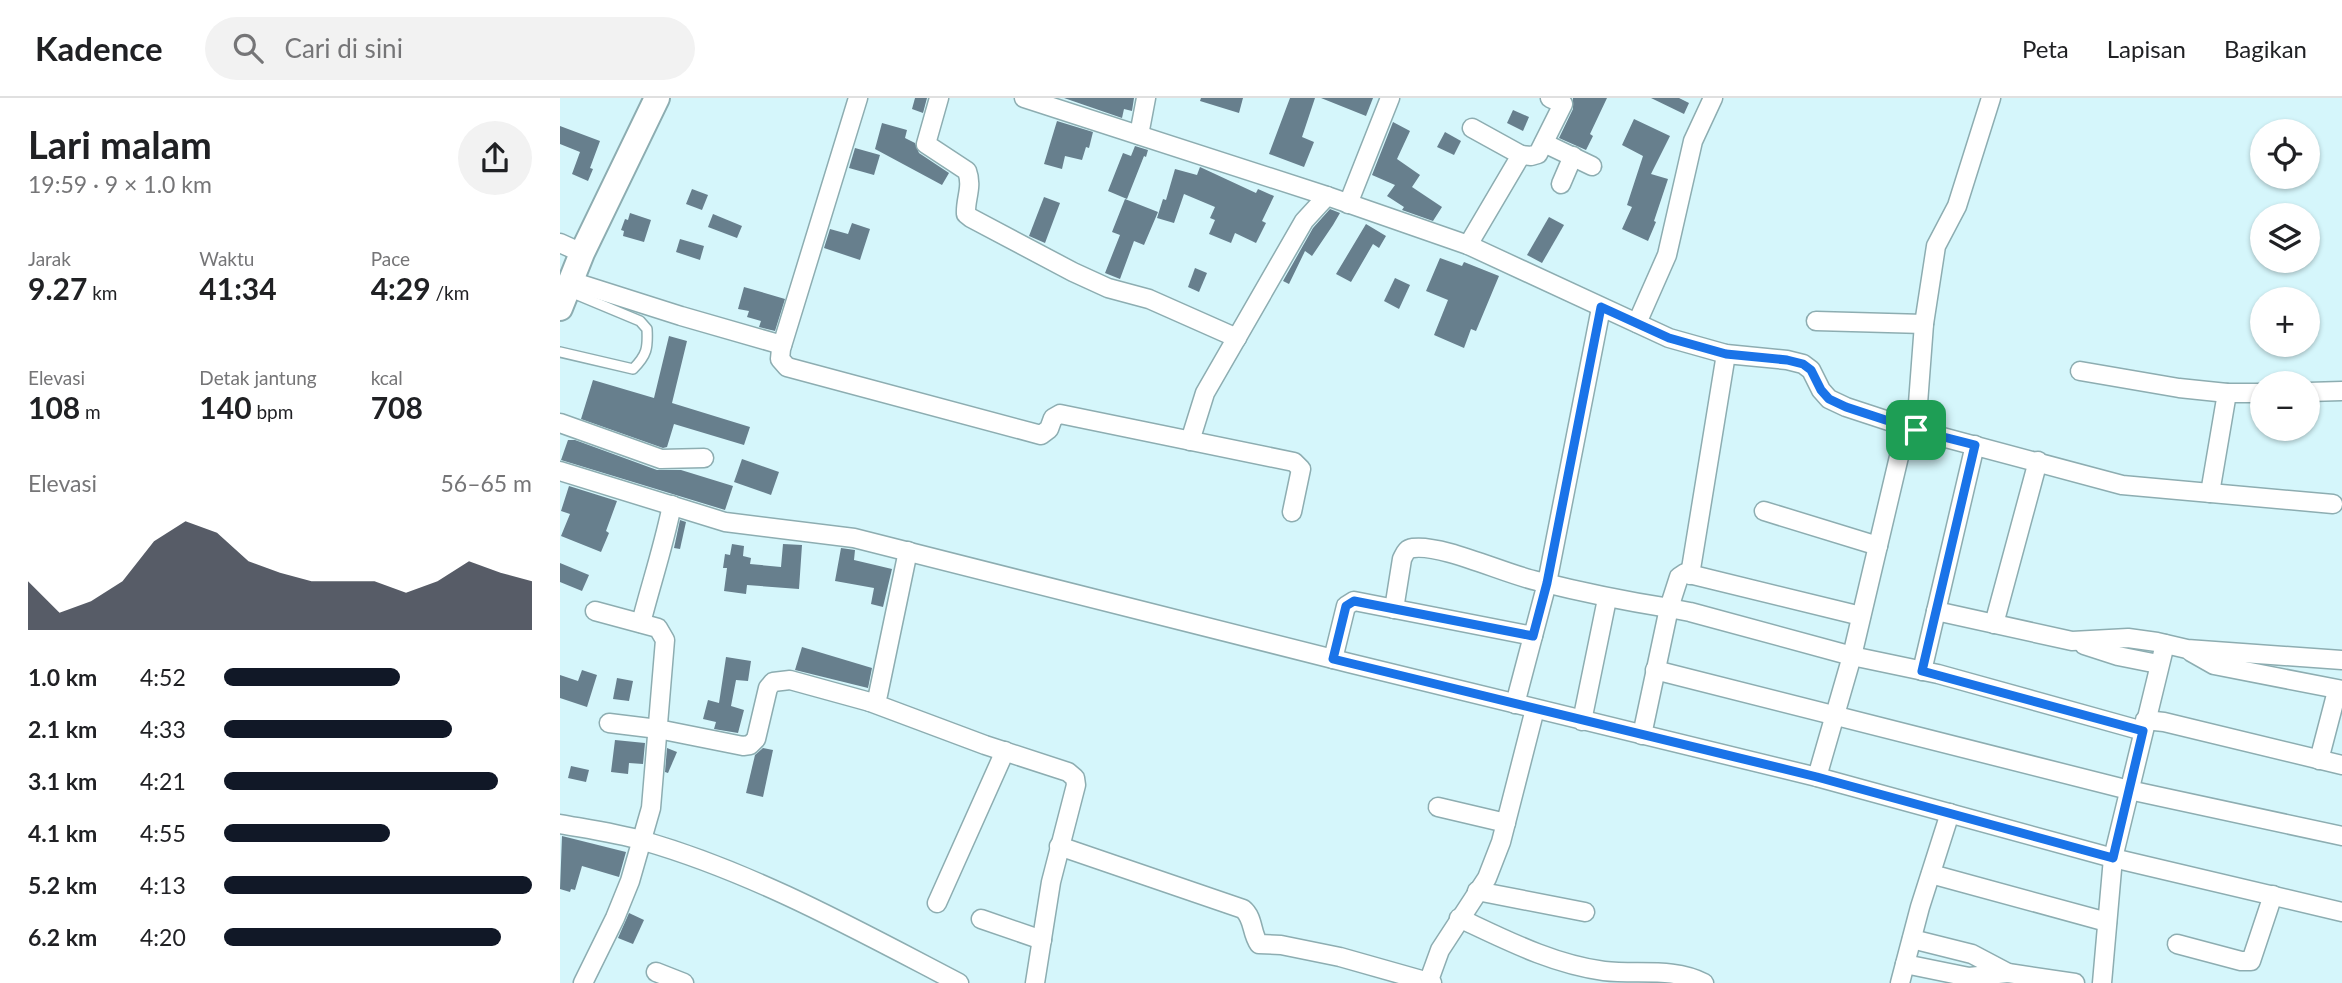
<!DOCTYPE html>
<html lang="id">
<meta charset="utf-8">
<style>
body{margin:0;font-family:Lato,sans-serif;background:#f2f2f2;color:#202124;height:100vh;display:flex;flex-direction:column;font-size:26px;white-space:nowrap}
*{box-sizing:border-box;margin:0}
p{font-size:23px;color:#757577}
.icon{flex:none;width:38px;height:38px;fill:none;stroke:currentColor;stroke-width:2;stroke-linecap:round;stroke-linejoin:round}
.map{position:relative;flex:1;overflow:hidden}
.sheet{display:flex;flex-direction:column;background:#fff;width:560px}
.sheet>*{flex:none}
.controls{position:absolute;left:1690px;top:21px;display:grid;gap:14px}
.controls a{display:grid;place-items:center;width:70px;height:70px;border-radius:50%;background:#fff;box-shadow:0 2px 5px #0004;font-size:35px}
.pin{position:absolute;display:grid;place-items:center;width:60px;height:60px;color:#fff;margin:-30px;border-radius:14px;box-shadow:0 4px 10px #0006}
.round{display:grid;place-items:center;flex:none;width:74px;height:74px;border-radius:37px;background:#f2f2f2}
.summary{display:flex;align-items:center;justify-content:space-between;height:119px;padding:0 28px}
h1{font-size:38px;font-weight:700;line-height:52px}
.figures{display:grid;grid-template-columns:repeat(3,1fr);gap:10px;height:119px;padding:7px 28px}
.figures div{display:grid;align-content:center}
.figures b{font-size:30px;font-weight:700}
.figures small{font-size:19px;font-weight:400}
.figures p{font-size:19px}
.chart{height:196px;padding:14px 28px}
.chart p{display:flex;justify-content:space-between}
.chart svg{width:100%;height:126px;margin-top:7px;fill:#111827;opacity:.7}
ul{padding:0 28px;list-style:none;font-size:23px}
li{display:grid;grid-template-columns:112px 84px 1fr;align-items:center;height:52px}
li i{height:18px;border-radius:9px;background:#111827}
header{display:flex;align-items:center;gap:42px;box-sizing:border-box;height:98px;padding:0 35px;background:#fff;border-bottom:2px solid #e0e0e0}
header strong{font-size:33px}
nav{display:flex;gap:38px;margin-inline-start:auto;font-size:24px}
.search{width:490px;height:63px;background:#f2f2f2;display:flex;align-items:center;gap:18px;box-sizing:border-box;padding:0 24px;border-radius:38px;color:#757577;font-size:26px}
main{display:flex;flex:1;min-height:0}
.map>svg:first-child{display:block}
.building{fill:#677f8d}
.lines{fill:none;stroke-linecap:round;stroke-linejoin:round}
.service-casing{stroke:#8dadb1;stroke-width:12}
.minor-casing{stroke:#8dadb1;stroke-width:21}
.secondary-casing{stroke:#8dadb1;stroke-width:28}
.service{stroke:#fff;stroke-width:9}
.minor{stroke:#fff;stroke-width:18}
.secondary{stroke:#fff;stroke-width:24}
.route-casing{stroke:#fff;stroke-width:14}
.route{stroke:#1a73e8;stroke-width:9}
</style>
<header>
<strong>Kadence</strong>
<div class="search"><svg class="icon" aria-label="search" viewBox="0 0 24 24"><circle cx="10" cy="10" r="6"/><path d="M15 15l6 6"/></svg>Cari di sini</div>
<nav><a>Peta</a><a>Lapisan</a><a>Bagikan</a></nav>
</header>
<main>
<section class="sheet">
<div class="summary"><div><h1>Lari malam</h1><p>19:59 · 9 × 1.0 km</p></div><a class="round"><svg class="icon" aria-label="share" viewBox="0 0 24 24"><path d="M12 15V3M7 8l5-5 5 5M5 13v7h14v-7"/></svg></a></div>
<div class="figures">
<div><p>Jarak</p><b>9.27<small> km</small></b></div>
<div><p>Waktu</p><b>41:34</b></div>
<div><p>Pace</p><b>4:29<small> /km</small></b></div>
</div>
<div class="figures">
<div><p>Elevasi</p><b>108<small> m</small></b></div>
<div><p>Detak jantung</p><b>140<small> bpm</small></b></div>
<div><p>kcal</p><b>708</b></div>
</div>
<div class="chart"><p><span>Elevasi</span>56–65 m</p>
<svg viewBox="0 0 160 44" preserveAspectRatio="none"><path d="M0 44V27L10 38L20 34L30 27L40 13L50 6L60 10L70 20L80 24L90 27L100 27L110 27L120 31L130 27L140 20L150 24L160 27V44z"/></svg>
</div>
<ul>
<li><b>1.0 km</b>4:52<i style="width:57%"></i></li>
<li><b>2.1 km</b>4:33<i style="width:74%"></i></li>
<li><b>3.1 km</b>4:21<i style="width:89%"></i></li>
<li><b>4.1 km</b>4:55<i style="width:54%"></i></li>
<li><b>5.2 km</b>4:13<i style="width:100%"></i></li>
<li><b>6.2 km</b>4:20<i style="width:90%"></i></li>
</ul>
</section>
<div class="map">
<svg width="1782" height="885" viewBox="0 0 1782 885">
<rect width="100%" height="100%" fill="#d5f6fb"/>
<g class="building">
<polygon points="355,0 367,0 363,15 352,11"/>
<polygon points="504,0 574,0 572,13 564,11 562,20"/>
<polygon points="641,0 683,0 679,15 640,3"/>
<polygon points="730,0 755,0 742,39 754,44 744,69 709,56"/>
<polygon points="761,0 813,0 806,18"/>
<polygon points="1013,0 1047,0 1030,36 1033,38 1026,52 999,40 1013,11"/>
<polygon points="1091,0 1119,0 1129,5 1124,16"/>
<polygon points="953,12 969,19 963,33 947,25"/>
<polygon points="1074,21 1110,38 1091,76 1108,81 1094,123 1096,124 1088,143 1062,131 1072,109 1067,107 1083,58 1062,47"/>
<polygon points="497,23 533,34 529,50 526,49 522,62 505,58 502,71 484,66"/>
<polygon points="833,24 850,33 837,61 860,77 852,89 882,109 873,123 842,112 844,109 827,98 835,87 812,77"/>
<polygon points="322,25 347,32 345,40 355,45 359,55 389,75 382,87 315,51"/>
<polygon points="0,28 40,43 30,70 33,71 28,83 12,76 20,54 0,46"/>
<polygon points="885,34 901,43 894,57 877,49"/>
<polygon points="575,48 588,52 586,59 584,58 567,101 548,93 563,55 571,58"/>
<polygon points="295,50 320,57 314,77 289,70"/>
<polygon points="640,69 696,95 698,91 714,98 702,123 706,125 696,145 675,135 671,145 649,136 655,122 650,120 655,109 624,96 614,125 597,120 603,101 606,102 615,71 637,77"/>
<polygon points="132,91 148,97 142,112 126,106"/>
<polygon points="484,99 500,105 485,145 469,138"/>
<polygon points="565,101 598,114 584,147 574,143 560,181 545,175 560,137 552,134"/>
<polygon points="770,111 780,115 773,127 752,158 745,153 729,186 723,183 753,130"/>
<polygon points="70,115 91,122 84,144 63,138 64,133 61,132 65,121 68,122"/>
<polygon points="153,116 182,128 177,140 148,129"/>
<polygon points="989,119 1004,127 982,165 967,157"/>
<polygon points="292,125 310,131 300,162 264,150 270,131 288,136"/>
<polygon points="806,126 826,138 819,150 813,146 791,184 776,176"/>
<polygon points="120,141 144,148 140,162 116,154"/>
<polygon points="880,160 902,168 904,164 939,178 916,233 911,231 904,250 874,237 888,202 866,193"/>
<polygon points="635,170 647,175 639,194 628,189"/>
<polygon points="835,180 850,187 839,211 824,203"/>
<polygon points="184,189 225,201 215,233 199,229 201,223 187,219 189,213 178,211"/>
<polygon points="109,238 127,243 112,305 190,329 184,347 114,326 107,349 103,350 21,321 33,282 94,300"/>
<polygon points="8,342 15,342 97,372 121,372 173,388 165,412 1,362"/>
<polygon points="182,361 219,374 211,397 174,384"/>
<polygon points="9,388 57,403 46,433 49,435 41,454 1,438 10,416 1,413"/>
<polygon points="120,422 126,424 120,451 114,450"/>
<polygon points="172,446 184,448 183,458 191,460 190,466 221,469 223,446 242,447 239,491 187,487 186,496 164,493 167,470 163,470 165,456 170,457"/>
<polygon points="281,450 295,452 294,462 332,471 323,509 311,506 314,490 275,483"/>
<polygon points="0,465 29,477 22,493 0,484"/>
<polygon points="242,549 312,570 308,590 235,572"/>
<polygon points="166,559 191,563 188,583 176,582 171,608 184,612 178,635 154,631 156,624 143,621 148,602 159,605"/>
<polygon points="22,572 37,577 27,609 0,600 0,577 18,583"/>
<polygon points="57,580 73,583 69,603 53,601"/>
<polygon points="55,642 85,645 83,666 69,665 68,676 51,674"/>
<polygon points="107,650 117,654 108,675 105,674"/>
<polygon points="203,650 213,652 203,699 186,695 195,657"/>
<polygon points="11,668 29,672 26,684 8,680"/>
<polygon points="2,738 66,754 59,779 22,768 15,792 11,791 10,794 0,791"/>
<polygon points="69,815 84,822 73,846 58,840"/>
</g>
<g class="lines">
<g class="service-casing">
<path id="service" d="M0,254L73,271C87,257 88,250 87,231L80,223L8,193"/>
</g>
<g class="minor-casing">
<g id="minor">
<polyline points="298,0 221,251 220,261 227,269 481,337 489,331 493,320 500,316 734,364 741,371 732,414"/>
<path d="M379,0L366,46L407,73C413,89 405,101 406,116L411,120L513,174L548,190L589,201L677,240"/>
<polyline points="464,0 767,98 908,147 1109,240 1166,256 1227,262 1243,266 1251,272 1261,292 1269,301 1286,309 1356,332 1562,387 1773,406"/>
<polyline points="579,37 586,0"/>
<polyline points="984,45 1032,68"/>
<polyline points="961,57 971,58 978,56 1003,6 990,0"/>
<polyline points="1001,86 1013,58"/>
<polyline points="788,106 830,0"/>
<polyline points="0,145 22,155"/>
<polyline points="908,147 961,57 912,30"/>
<polyline points="11,183 121,218 222,247"/>
<polyline points="1256,223 1364,226"/>
<polyline points="1077,225 1107,157 1133,43 1153,0"/>
<polyline points="1520,273 1619,290 1667,295"/>
<polyline points="1748,294 1782,293"/>
<polyline points="0,325 101,361 144,360"/>
<polyline points="1356,332 1364,226 1376,148 1397,108 1431,0"/>
<polyline points="630,343 645,295 744,123 767,98"/>
<polyline points="0,373 165,424 294,440 789,565 1257,679 1553,760 1782,814"/>
<polyline points="1650,395 1667,295 1703,295"/>
<polyline points="1204,413 1318,448"/>
<polyline points="1130,477 1166,256"/>
<path d="M834,511L842,461C845,455 846,451 853,450C882,446 945,476 977,483C1021,494 1064,503 1109,510L1119,479L1125,475L1301,518"/>
<polyline points="1376,513 1512,543 1568,540 1597,544 1627,551 1782,562"/>
<path d="M81,525C91,486 104,447 112,407"/>
<polyline points="1434,526 1478,363"/>
<polyline points="1524,547 1558,558 1598,566"/>
<polyline points="1631,554 1654,567 1782,592"/>
<polyline points="773,561 786,508 794,503 973,538"/>
<polyline points="1095,572 1569,692 1782,738"/>
<polyline points="1362,573 1415,347"/>
<polyline points="310,604 425,647 508,674 515,680 516,687 491,784 475,885"/>
<polyline points="955,606 987,485 1041,210"/>
<polyline points="1585,622 1604,624 1782,667"/>
<polyline points="1022,623 1047,501"/>
<polyline points="49,625 98,631 183,648 190,647 196,641 208,590 213,584 230,582 310,604 315,603 318,597 348,453"/>
<polyline points="1082,637 1109,510 1130,514 1292,558 1378,576 1583,633"/>
<polyline points="1759,662 1777,593"/>
<polyline points="1257,679 1292,558 1346,329"/>
<polyline points="878,709 946,725"/>
<path d="M0,726C28,731 57,735 84,743C195,775 297,832 399,885"/>
<path d="M499,748L683,811C694,820 691,835 699,846L721,847L780,859L872,885"/>
<polyline points="1371,776 1547,824"/>
<polyline points="917,793 1025,814"/>
<polyline points="377,805 445,653"/>
<path d="M899,820C946,842 992,866 1044,873C1078,877 1113,869 1144,885"/>
<polyline points="421,821 482,842"/>
<polyline points="1352,841 1412,856 1448,875 1515,885"/>
<polyline points="1617,846 1681,863 1691,863 1713,797"/>
<polyline points="1345,866 1409,879 1448,875"/>
<polyline points="96,874 124,885"/>
<polyline points="23,885 55,820 70,783 91,710 105,542 98,530 35,513"/>
<polyline points="868,885 880,852 927,780 941,744 975,611"/>
<polyline points="1340,885 1360,809 1390,715"/>
<polyline points="1542,885 1553,760 1605,546"/>
</g>
</g>
<g class="secondary-casing">
<polyline id="secondary" points="0,210 22,155 97,0"/>
</g>
<use href="#service" class="service"/>
<use href="#minor" class="minor"/>
<use href="#secondary" class="secondary"/>
</g>
<g class="lines">
<g class="route-casing">
<polygon id="route" points="1041,209 1109,240 1166,256 1227,262 1243,266 1251,272 1261,292 1269,301 1286,309 1356,332 1415,347 1362,573 1583,633 1553,760 1257,679 773,561 786,508 794,503 973,538 987,485"/>
</g>
<use href="#route" class="route"/>
</g>
</svg>
<div class="controls">
<a><svg class="icon" aria-label="locate" viewBox="0 0 24 24"><circle cx="12" cy="12" r="6"/><path d="M12 2v4M12 18v4M2 12h4M18 12h4"/></svg></a>
<a><svg class="icon" aria-label="layers" viewBox="0 0 24 24"><path d="M12 4l9 5-9 5-9-5zM3 14l9 5 9-5"/></svg></a>
<a>+</a>
<a>−</a>
</div>
<div class="pin" style="left:1356px;top:332px;background:#1e9e55"><svg class="icon" aria-label="arrive" viewBox="0 0 24 24"><path d="M6 21V4h12l-3 4 3 4H6"/></svg></div>
</div>
</main>
